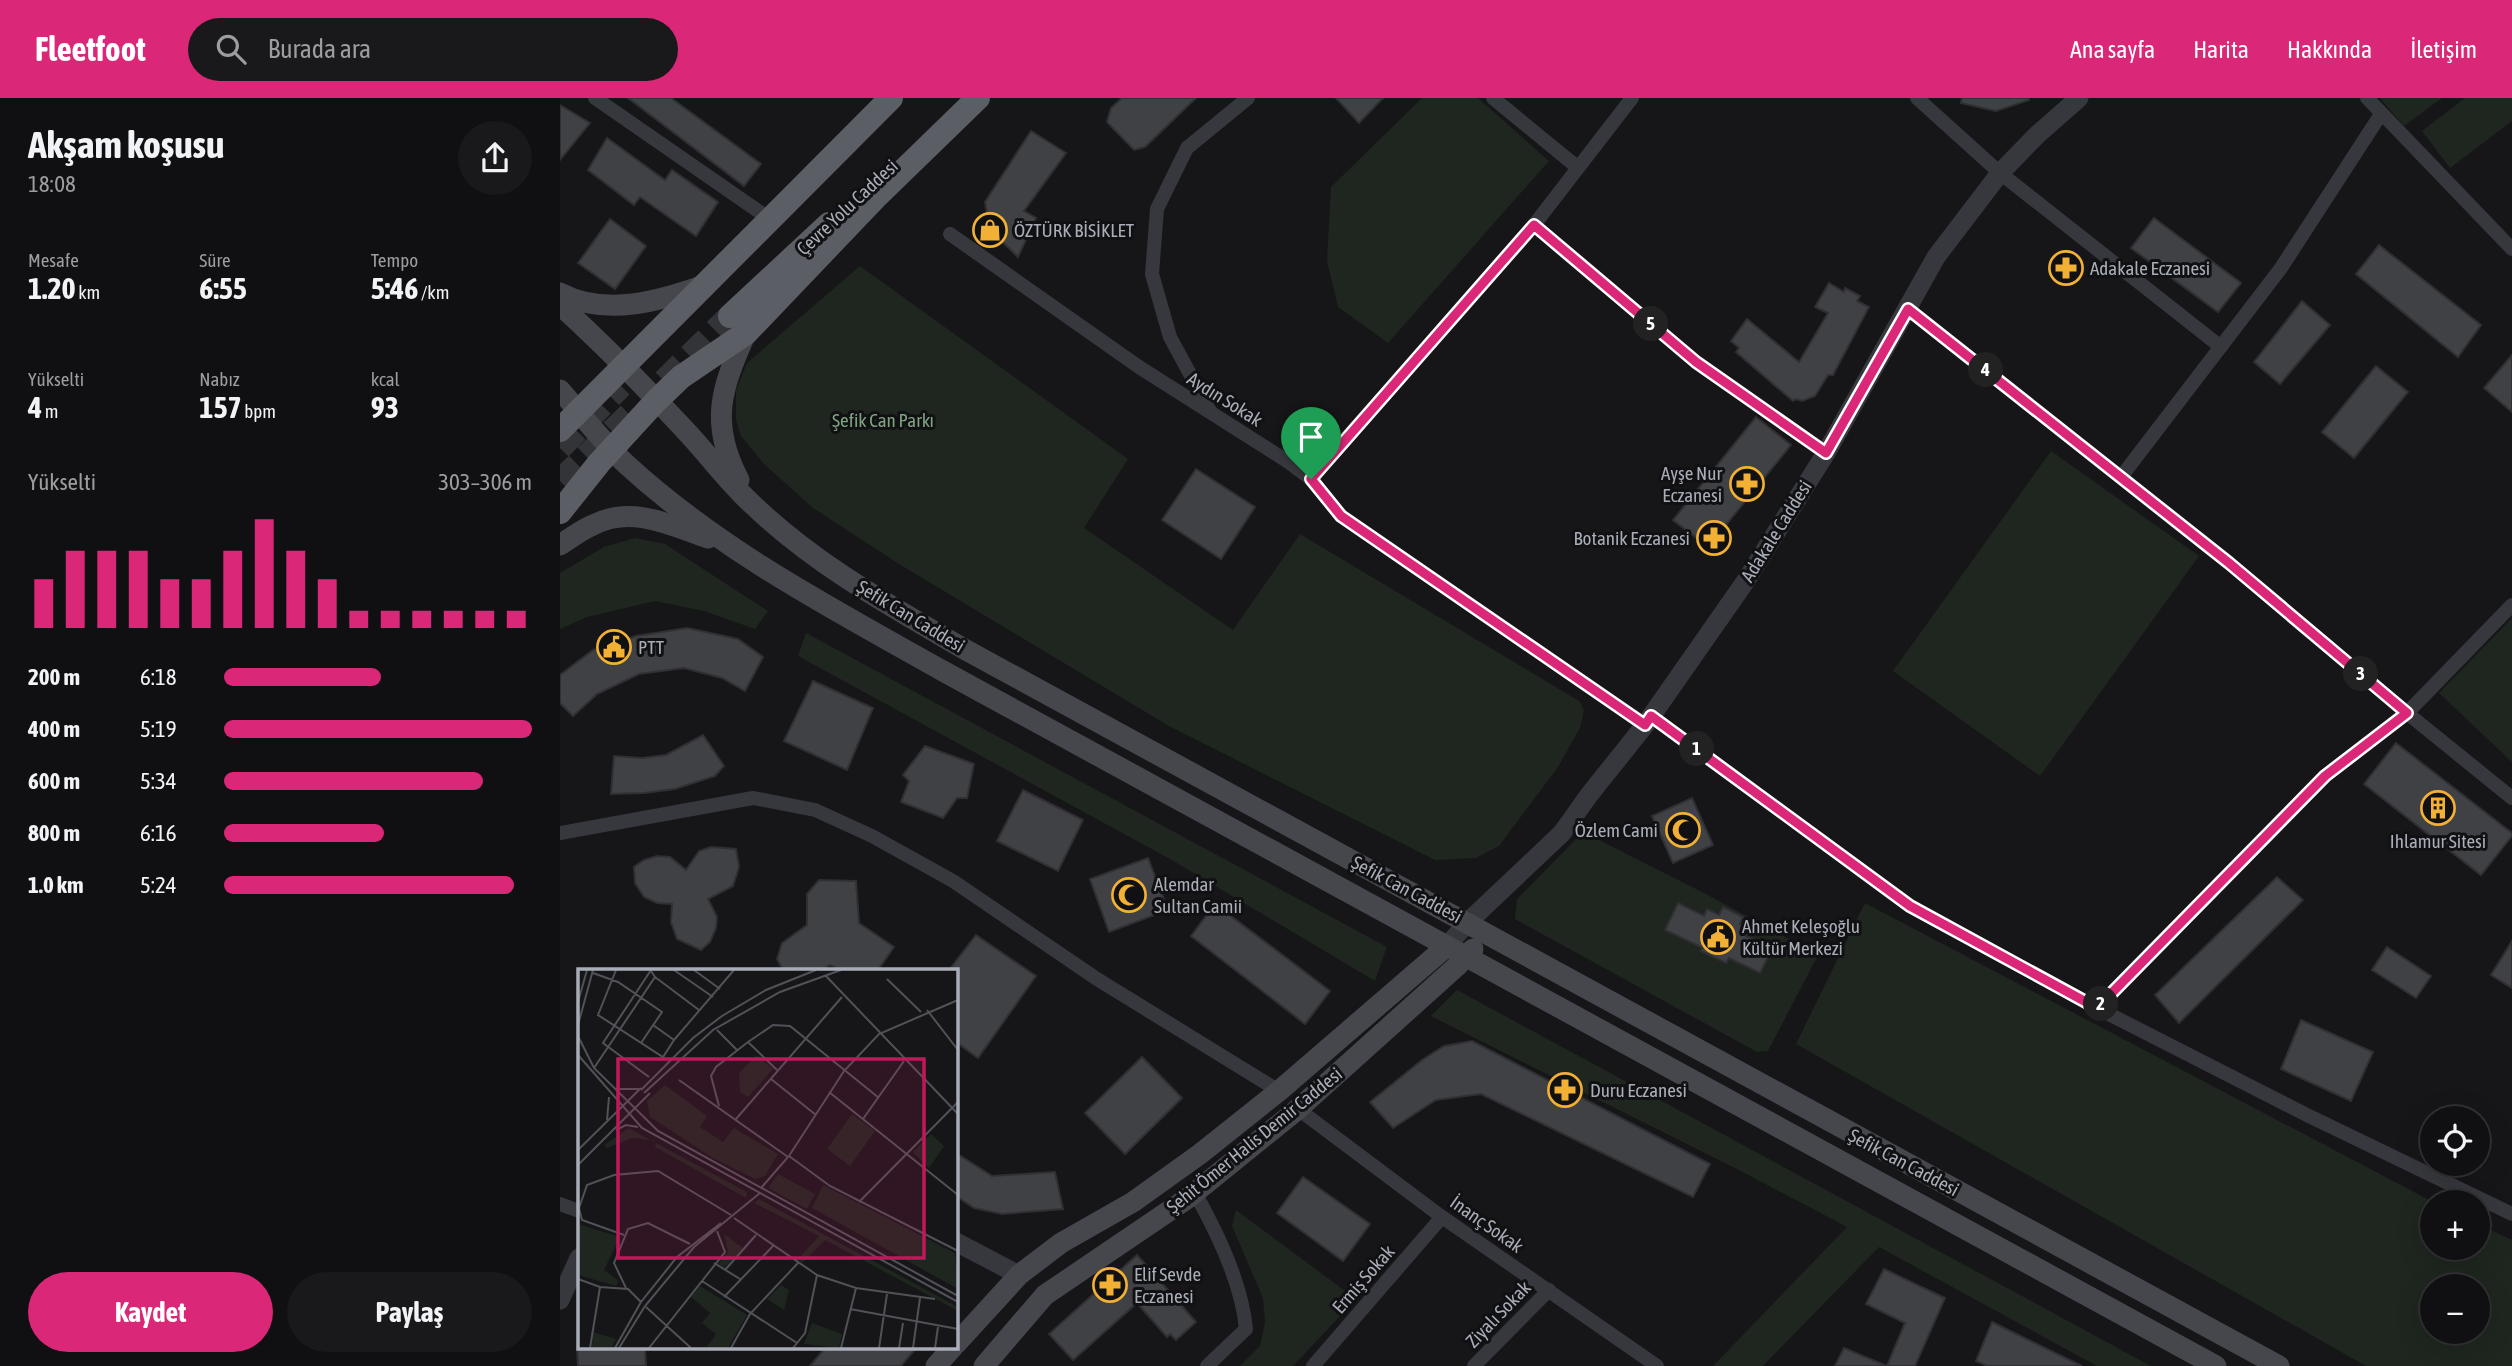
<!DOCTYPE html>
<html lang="tr">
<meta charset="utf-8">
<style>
body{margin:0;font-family:"Asap Condensed",sans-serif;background:#19191b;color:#f1f3f6;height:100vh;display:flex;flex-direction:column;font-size:26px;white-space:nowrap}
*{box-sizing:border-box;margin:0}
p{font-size:23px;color:#9c9d9f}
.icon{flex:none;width:38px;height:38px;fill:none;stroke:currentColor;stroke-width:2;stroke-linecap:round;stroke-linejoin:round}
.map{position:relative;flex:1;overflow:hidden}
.sheet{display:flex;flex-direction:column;background:#101012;width:560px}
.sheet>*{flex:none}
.fabs{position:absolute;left:1860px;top:1008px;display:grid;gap:14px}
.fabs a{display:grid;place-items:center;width:70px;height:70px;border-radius:50%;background:#101012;box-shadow:0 7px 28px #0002,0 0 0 2px #303032;font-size:35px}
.pin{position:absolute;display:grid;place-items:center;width:60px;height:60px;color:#fff;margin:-72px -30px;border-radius:50% 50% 50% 0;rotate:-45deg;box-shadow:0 0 7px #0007}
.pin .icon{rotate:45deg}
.km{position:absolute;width:35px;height:35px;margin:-18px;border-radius:50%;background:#222;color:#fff;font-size:19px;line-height:35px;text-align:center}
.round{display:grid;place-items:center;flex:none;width:74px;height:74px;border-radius:37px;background:#19191b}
.headline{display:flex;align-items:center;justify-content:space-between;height:119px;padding:0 28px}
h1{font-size:38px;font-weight:700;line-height:52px}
.metrics{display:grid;grid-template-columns:repeat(3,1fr);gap:10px;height:119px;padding:7px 28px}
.metrics div{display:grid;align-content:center}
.metrics b{font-size:30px;font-weight:700}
.metrics small{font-size:19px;font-weight:400}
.metrics p{font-size:19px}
.chart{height:196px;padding:14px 28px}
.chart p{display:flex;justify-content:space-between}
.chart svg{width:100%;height:126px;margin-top:7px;stroke:#db2777;stroke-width:6}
.action{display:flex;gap:14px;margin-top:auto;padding:14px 28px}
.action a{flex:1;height:80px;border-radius:42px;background:#db2777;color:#fff;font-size:28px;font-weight:700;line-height:80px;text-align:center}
.action a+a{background:#19191b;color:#f1f3f6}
ul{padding:0 28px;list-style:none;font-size:23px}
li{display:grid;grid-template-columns:112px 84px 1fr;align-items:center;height:52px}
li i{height:18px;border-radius:9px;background:#db2777}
header{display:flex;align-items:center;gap:42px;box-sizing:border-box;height:98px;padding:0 35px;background:#db2777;color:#fff}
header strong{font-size:33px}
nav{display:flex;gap:38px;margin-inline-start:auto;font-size:24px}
.search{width:490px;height:63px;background:#19191b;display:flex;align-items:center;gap:18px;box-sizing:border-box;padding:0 24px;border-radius:38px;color:#9c9d9f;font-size:26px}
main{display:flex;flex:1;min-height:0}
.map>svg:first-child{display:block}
.green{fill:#1e261f;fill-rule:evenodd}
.building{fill:#404145;stroke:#303034;stroke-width:2}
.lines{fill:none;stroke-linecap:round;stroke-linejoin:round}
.trunk-tunnel{stroke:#333438;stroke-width:24;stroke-dasharray:24 12;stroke-linecap:butt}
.minor{stroke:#37383d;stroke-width:14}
.tertiary{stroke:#37383d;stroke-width:19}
.secondary{stroke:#45474d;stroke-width:21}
.trunk{stroke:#5b5e65;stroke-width:24}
.route-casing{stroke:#fff;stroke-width:14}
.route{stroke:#db2777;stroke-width:9}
.labels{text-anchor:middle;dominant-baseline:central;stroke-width:6;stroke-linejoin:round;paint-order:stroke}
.street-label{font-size:19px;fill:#a8adb8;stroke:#111113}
.poi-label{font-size:19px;fill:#a8adb8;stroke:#111113;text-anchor:start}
.park-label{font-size:19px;fill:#7fa381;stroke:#111113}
.inset-road{fill:none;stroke:#505258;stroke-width:2}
.view{fill:#c2185b;fill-opacity:0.15;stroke:#c2185b;stroke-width:3.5}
.inset-edge{fill:none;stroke:#a8adb8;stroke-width:3.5}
</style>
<header>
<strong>Fleetfoot</strong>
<div class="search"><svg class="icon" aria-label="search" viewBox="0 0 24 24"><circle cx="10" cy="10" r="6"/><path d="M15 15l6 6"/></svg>Burada ara</div>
<nav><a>Ana sayfa</a><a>Harita</a><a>Hakkında</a><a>İletişim</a></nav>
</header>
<main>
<section class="sheet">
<div class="headline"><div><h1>Akşam koşusu</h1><p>18:08</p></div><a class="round"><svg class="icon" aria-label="share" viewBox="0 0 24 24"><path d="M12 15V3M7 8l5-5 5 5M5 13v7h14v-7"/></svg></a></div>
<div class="metrics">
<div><p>Mesafe</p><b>1.20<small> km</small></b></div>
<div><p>Süre</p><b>6:55</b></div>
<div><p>Tempo</p><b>5:46<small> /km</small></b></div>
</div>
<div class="metrics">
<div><p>Yükselti</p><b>4<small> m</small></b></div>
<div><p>Nabız</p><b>157<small> bpm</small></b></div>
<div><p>kcal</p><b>93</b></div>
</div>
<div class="chart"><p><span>Yükselti</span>303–306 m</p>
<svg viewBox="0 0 160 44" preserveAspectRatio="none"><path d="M5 44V27M15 44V17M25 44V17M35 44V17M45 44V27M55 44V27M65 44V17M75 44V6M85 44V17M95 44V27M105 44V38M115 44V38M125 44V38M135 44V38M145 44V38M155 44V38"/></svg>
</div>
<ul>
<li><b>200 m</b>6:18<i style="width:51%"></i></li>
<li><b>400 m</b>5:19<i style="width:100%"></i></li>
<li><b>600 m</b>5:34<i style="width:84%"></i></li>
<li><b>800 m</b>6:16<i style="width:52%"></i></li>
<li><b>1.0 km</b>5:24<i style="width:94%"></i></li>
</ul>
<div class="action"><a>Kaydet</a><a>Paylaş</a></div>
</section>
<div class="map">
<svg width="1952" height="1268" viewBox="0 0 1952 1268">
<rect width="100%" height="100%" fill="#161618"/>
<g class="green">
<polygon points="862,0 918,0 989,63 828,245 778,209 767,163 771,89"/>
<polygon points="1820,0 1882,0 1844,28"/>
<polygon points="1905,0 1952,0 1952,23 1890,70 1862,33"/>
<polygon points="300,168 568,361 524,430 673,532 740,436 1019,603 1024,612 1020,630 998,669 939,748 916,760 875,762 609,628 339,466 253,410 204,366 181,338 176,322 176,292 187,265"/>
<polygon points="1491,353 1639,458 1480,678 1333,573"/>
<polygon points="75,440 105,446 208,513 195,531 144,513 95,503 27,519 0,531 0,475 44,449"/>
<polygon points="1952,520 1952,664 1879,595"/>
<polygon points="246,535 827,849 815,883 610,761 238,558"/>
<polygon points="1023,734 1146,796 1258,857 1208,953 1197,954 955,821 957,801"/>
<path d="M1305,805L1873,1104L1872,1150H1918V1126L1952,1142V1268H1806L1236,946ZM1872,1188H1918V1234H1872Z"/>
<polygon points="897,892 1591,1268 1537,1268 1319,1149 1203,1268 1153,1268 1287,1129 1177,1071 871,918"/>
<polygon points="676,1112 796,1201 733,1268 680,1268 700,1248 705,1225 703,1200 672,1128"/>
</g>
<g class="building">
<polygon points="68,0 111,0 201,66 184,88"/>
<polygon points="562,0 636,0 585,49 574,52 547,24 551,10"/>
<polygon points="776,0 823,0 799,25"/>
<polygon points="1402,0 1468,0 1469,2 1436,13 1401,5"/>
<polygon points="0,7 30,25 0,62"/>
<polygon points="471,33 506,55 464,113 476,120 458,159 430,132 425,104"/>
<polygon points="47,40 105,82 112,72 158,104 136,138 80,99 74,107 28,72"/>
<polygon points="1594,120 1681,185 1658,214 1571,150"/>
<polygon points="50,121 86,148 55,191 18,165"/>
<polygon points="1819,147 1921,227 1898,259 1796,176"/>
<polygon points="1269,185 1284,194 1285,190 1300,198 1297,203 1309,209 1273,277 1268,277 1255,298 1242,303 1236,301 1233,303 1176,254 1179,250 1171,243 1187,221 1239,264 1268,215 1255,209"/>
<polygon points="1742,203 1770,227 1720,286 1694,264"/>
<polygon points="1952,257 1952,314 1924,290"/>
<polygon points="1816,268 1848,294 1794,360 1762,334"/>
<polygon points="1196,319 1231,347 1148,449 1113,422"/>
<polygon points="636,371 695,409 661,461 602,422"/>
<polygon points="127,530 178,541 203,559 185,593 162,580 124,570 79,576 37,596 13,618 0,605 0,577 33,552 76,538"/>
<polygon points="253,583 313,610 287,672 224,643"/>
<polygon points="143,637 164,668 155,678 115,691 84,695 51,696 54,658 82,660 106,657"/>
<polygon points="1836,645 1952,735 1952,738 1921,777 1804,686"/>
<polygon points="365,648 414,666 407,700 397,700 383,720 341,704 349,683 343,677"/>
<polygon points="463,692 523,722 498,773 437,743"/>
<polygon points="1132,700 1153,747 1113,765 1092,718"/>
<polygon points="151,749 176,751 179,769 173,788 148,801 157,819 156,830 150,844 141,852 117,841 111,824 112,806 97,805 84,799 75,785 74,769 84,762 97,758 110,759 126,772 139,753"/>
<polygon points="588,760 608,812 549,834 530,781"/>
<polygon points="1717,779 1743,802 1619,925 1595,897"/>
<polygon points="259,782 296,783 299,825 334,849 318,872 280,872 270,867 262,872 223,872 217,861 222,845 247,827 247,796"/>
<polygon points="1118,805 1144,818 1147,811 1159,817 1163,809 1183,819 1180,826 1189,830 1186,838 1212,851 1200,875 1169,860 1166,865 1141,853 1143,850 1105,832"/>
<polygon points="655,806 770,893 745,926 631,838"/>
<polygon points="416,837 476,878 418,960 396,944 396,872 389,872"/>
<polygon points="1952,843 1952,890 1931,877"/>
<polygon points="1827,849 1871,878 1856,900 1812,872"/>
<polygon points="1741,922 1813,954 1791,1003 1721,971"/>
<polygon points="912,943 1150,1066 1133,1099 921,996 876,1002 833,1030 810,1004 862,962 884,948"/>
<polygon points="582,959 622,1000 565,1056 525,1015"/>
<polygon points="396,1055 432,1078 495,1074 503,1111 442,1116 414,1110 396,1098"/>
<polygon points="743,1079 810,1126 783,1163 717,1115"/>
<polygon points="577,1157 636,1224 616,1242 610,1236 607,1239 577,1205 513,1262 489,1236"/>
<polygon points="1324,1171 1385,1200 1355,1268 1275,1268 1284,1250 1327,1268 1345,1225 1306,1206"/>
<polygon points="1432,1224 1522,1268 1427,1268 1416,1263"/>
<polygon points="17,1249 85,1249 86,1268 18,1268"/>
<polygon points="266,1249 357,1249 341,1268 250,1268"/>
</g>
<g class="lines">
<g class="trunk-tunnel">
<polyline points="104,283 170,218"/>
<polyline points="0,350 61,288"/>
<polyline points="0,383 75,311"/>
</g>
<g class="minor">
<polyline points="35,0 201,115"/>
<polyline points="933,0 1017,69"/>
<polyline points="1357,0 1440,75 1661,249"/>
<polyline points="1807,0 1952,151"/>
<polyline points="974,127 1136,264 1266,355"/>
<polyline points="390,136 579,269 727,363 751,381 781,418 1085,627"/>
<polyline points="1348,211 1669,465 1847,615 1952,700"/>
<polyline points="650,313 610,239 592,176 597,111 627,50 688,0"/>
<polyline points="1561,379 1721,170 1821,16"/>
<polyline points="751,381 974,127 1072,0"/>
<polyline points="1091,618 1350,808 1537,910 1749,1018 1952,1116"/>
<polyline points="0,735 193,700 255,712 312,738 393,783 537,881 719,993"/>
<polyline points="1537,910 1765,678 1847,615 1952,507"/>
<polyline points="738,1011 882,1119 1097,1268"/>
<path d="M635,1095C657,1134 682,1187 686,1231L647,1268"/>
<polyline points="0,1106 19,1113"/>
<polyline points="753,1268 882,1119"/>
<polyline points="914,1268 989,1192"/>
</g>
<g class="tertiary">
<polyline points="887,848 908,824 1002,735 1029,697 1085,627 1185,484 1266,355 1376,159 1440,75 1478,36 1519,0"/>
<polyline points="396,1144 459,1177"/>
<polyline points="0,1202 19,1160"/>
</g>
<g class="secondary">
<path d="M0,195C46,219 100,203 145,187"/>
<path d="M0,207C43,246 84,288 124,331C147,355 167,383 192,406C254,466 332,509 406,552L1719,1268"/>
<path d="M0,292C22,317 42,344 67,367C161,453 273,511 383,573L1656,1268"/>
<path d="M179,382C149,325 161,291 186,235"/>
<path d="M0,447C11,440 21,432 33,427C72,407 110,427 148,440"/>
<polyline points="396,1246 459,1177 501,1145 573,1104 640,1056 719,993 887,848"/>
<polyline points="376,1268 393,1249"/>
<polyline points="424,1268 485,1197 628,1100 738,1011 897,868 913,851"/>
</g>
<g class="trunk">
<polyline points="170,218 269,126"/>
<polyline points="0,332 331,0"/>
<polyline points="0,414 39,365 96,303 121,279 186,235 315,100 418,0"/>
</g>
</g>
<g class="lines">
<g class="route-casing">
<polygon id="route" points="974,127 1136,264 1266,355 1348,211 1669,465 1847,615 1765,678 1537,910 1350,808 1091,618 1085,627 781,418 751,381"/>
</g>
<use href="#route" class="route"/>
</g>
<defs>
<g id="shop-ring" transform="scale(1.75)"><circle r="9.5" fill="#111113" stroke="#f2b134" stroke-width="1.5"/><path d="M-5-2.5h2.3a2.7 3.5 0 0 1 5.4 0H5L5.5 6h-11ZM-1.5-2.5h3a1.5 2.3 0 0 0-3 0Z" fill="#f2b134"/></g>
<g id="pharmacy-ring" transform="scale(1.75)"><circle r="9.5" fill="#111113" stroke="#f2b134" stroke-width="1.5"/><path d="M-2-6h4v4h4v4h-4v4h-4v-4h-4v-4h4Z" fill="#f2b134"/></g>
<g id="civic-ring" transform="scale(1.75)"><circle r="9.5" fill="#111113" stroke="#f2b134" stroke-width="1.5"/><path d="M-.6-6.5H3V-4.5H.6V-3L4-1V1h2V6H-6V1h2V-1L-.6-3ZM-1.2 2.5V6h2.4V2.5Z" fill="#f2b134"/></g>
<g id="building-ring" transform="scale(1.75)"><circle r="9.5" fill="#111113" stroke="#f2b134" stroke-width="1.5"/><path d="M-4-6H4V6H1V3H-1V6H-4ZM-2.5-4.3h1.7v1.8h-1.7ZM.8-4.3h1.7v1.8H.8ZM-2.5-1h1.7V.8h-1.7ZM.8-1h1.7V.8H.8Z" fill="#f2b134"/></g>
<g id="mosque-ring" transform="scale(1.75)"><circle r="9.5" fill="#111113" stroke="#f2b134" stroke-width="1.5"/><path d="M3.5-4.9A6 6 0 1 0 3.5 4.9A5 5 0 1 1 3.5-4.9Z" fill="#f2b134"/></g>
</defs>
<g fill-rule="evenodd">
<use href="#shop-ring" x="430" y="132"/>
<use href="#pharmacy-ring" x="1506" y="170"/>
<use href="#pharmacy-ring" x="1187" y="386"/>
<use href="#pharmacy-ring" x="1154" y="440"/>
<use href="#civic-ring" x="54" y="549"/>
<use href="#building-ring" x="1878" y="710"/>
<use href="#mosque-ring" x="1123" y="732"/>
<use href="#mosque-ring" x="569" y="797"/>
<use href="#civic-ring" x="1158" y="839"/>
<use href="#pharmacy-ring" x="1005" y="992"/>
<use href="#pharmacy-ring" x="550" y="1187"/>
</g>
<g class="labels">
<g class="street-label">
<text transform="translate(287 109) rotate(-43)">Çevre Yolu Caddesi</text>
<text transform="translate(665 301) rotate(32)">Aydın Sokak</text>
<text transform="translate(1216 433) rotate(-58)">Adakale Caddesi</text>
<text transform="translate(351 518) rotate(31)">Şefik Can Caddesi</text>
<text transform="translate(847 791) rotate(28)">Şefik Can Caddesi</text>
<text transform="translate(694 1042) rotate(-39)">Şehit Ömer Halis Demir Caddesi</text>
<text transform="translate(1344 1064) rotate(28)">Şefik Can Caddesi</text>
<text transform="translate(927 1126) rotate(35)">İnanç Sokak</text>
<text transform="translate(803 1181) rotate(-49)">Ermiş Sokak</text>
<text transform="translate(938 1216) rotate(-46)">Ziyalı Sokak</text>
</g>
<g class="poi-label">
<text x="454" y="132">ÖZTÜRK BİSİKLET</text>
<text x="1530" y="170">Adakale Eczanesi</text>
<text x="1162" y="375" text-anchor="end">Ayşe Nur<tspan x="1162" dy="22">Eczanesi</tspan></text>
<text x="1130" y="440" text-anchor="end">Botanik Eczanesi</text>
<text x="78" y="549">PTT</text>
<text x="1098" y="732" text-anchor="end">Özlem Cami</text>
<text x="1878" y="743" text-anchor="middle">Ihlamur Sitesi</text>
<text x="594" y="786">Alemdar<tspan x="594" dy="22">Sultan Camii</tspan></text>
<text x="1182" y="828">Ahmet Keleşoğlu<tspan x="1182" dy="22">Kültür Merkezi</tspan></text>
<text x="1030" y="992">Duru Eczanesi</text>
<text x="574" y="1176">Elif Sevde<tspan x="574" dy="22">Eczanesi</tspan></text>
</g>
<g class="park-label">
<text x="323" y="322">Şefik Can Parkı</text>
</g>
</g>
<g transform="translate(18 871)">
<rect width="380" height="380" fill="#161618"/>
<path d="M179,86L195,100L170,128L162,123L161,104ZM87,116L129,147L122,158L145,173L156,159L200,185L187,207L177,210L135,189L72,148L69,132ZM274,145L297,162L272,197L249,180ZM51,159L72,171L54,169L29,179L26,176ZM353,165L366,177L351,199L335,183ZM78,174L169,223L168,229L77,178ZM200,205L237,225L229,240L190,219ZM245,216L377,284L380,320L234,239ZM181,230L380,338V342L247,271L224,294L220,290L241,267L176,234ZM0,255L42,268L26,301L41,312L38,317L0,306ZM146,265L165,279L146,299L140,295L150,283ZM203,316L211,321L206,341L189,330ZM122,317L169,346L150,379H128L138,365L124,354L132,344L113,328ZM234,354L264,365L261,379L226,375ZM15,363L38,370L34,379H14Z" fill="#1e261f"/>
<path class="inset-road" d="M38,1L20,46L85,88L96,71L75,56M96,1L135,28M116,1L142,20M15,4L40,13L84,43L63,74M248,7L380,145M77,8L121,41M309,10L343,43M0,33L9,1M349,41L380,81M0,56L15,1M139,61L159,81M0,67L16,99L80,162L380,327M96,71L156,1M170,73L195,56L212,57L301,129M0,86L64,159L380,333M16,99L77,8L73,2M71,108L25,74L73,1M193,110L238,146M101,111L210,188M38,120H61M63,121L115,69L144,47L188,21L238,1M251,123L380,226M66,124L135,61L202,23L263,1M141,137L133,107L138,98L170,73L199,101M158,150L264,28M285,150L326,92M29,151L31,128M38,161L48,156L60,158M0,181L63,119M211,187L252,217L380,282M0,196L72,124M183,219L211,187L266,102L301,65L380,31M281,233L380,133M156,249L239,306L278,319L357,330M46,266L4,251L1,239L9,216L36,206L80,202L153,246M136,294L162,310M147,301L178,266M0,310L22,318L50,320L63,333M124,312L219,374M48,319L36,294L50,260L70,254L112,275M146,328L195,277M68,338L113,379M272,340L380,360M12,379L22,318M37,379L63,333L99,288L143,254M41,379L67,337L116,278L182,224M71,379L147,283L139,262M153,379L172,345L220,294M215,379L227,364L239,306M263,379L278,319M301,379L309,325M321,379L325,354M335,379L342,329M357,379L360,358"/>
<path class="view" d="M40,90H346V289H40Z"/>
<rect width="380" height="380" class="inset-edge"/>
</g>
</svg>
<div class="fabs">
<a><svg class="icon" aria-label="locate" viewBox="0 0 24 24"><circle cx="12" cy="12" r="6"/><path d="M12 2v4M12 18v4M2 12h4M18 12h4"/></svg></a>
<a>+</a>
<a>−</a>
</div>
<div class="pin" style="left:751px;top:381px;background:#1e9e55"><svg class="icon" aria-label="arrive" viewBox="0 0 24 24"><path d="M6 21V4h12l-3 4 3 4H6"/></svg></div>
<b class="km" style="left:1137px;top:651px">1</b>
<b class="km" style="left:1541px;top:906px">2</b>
<b class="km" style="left:1801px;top:576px">3</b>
<b class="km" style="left:1426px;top:272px">4</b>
<b class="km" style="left:1091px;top:226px">5</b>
</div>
</main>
